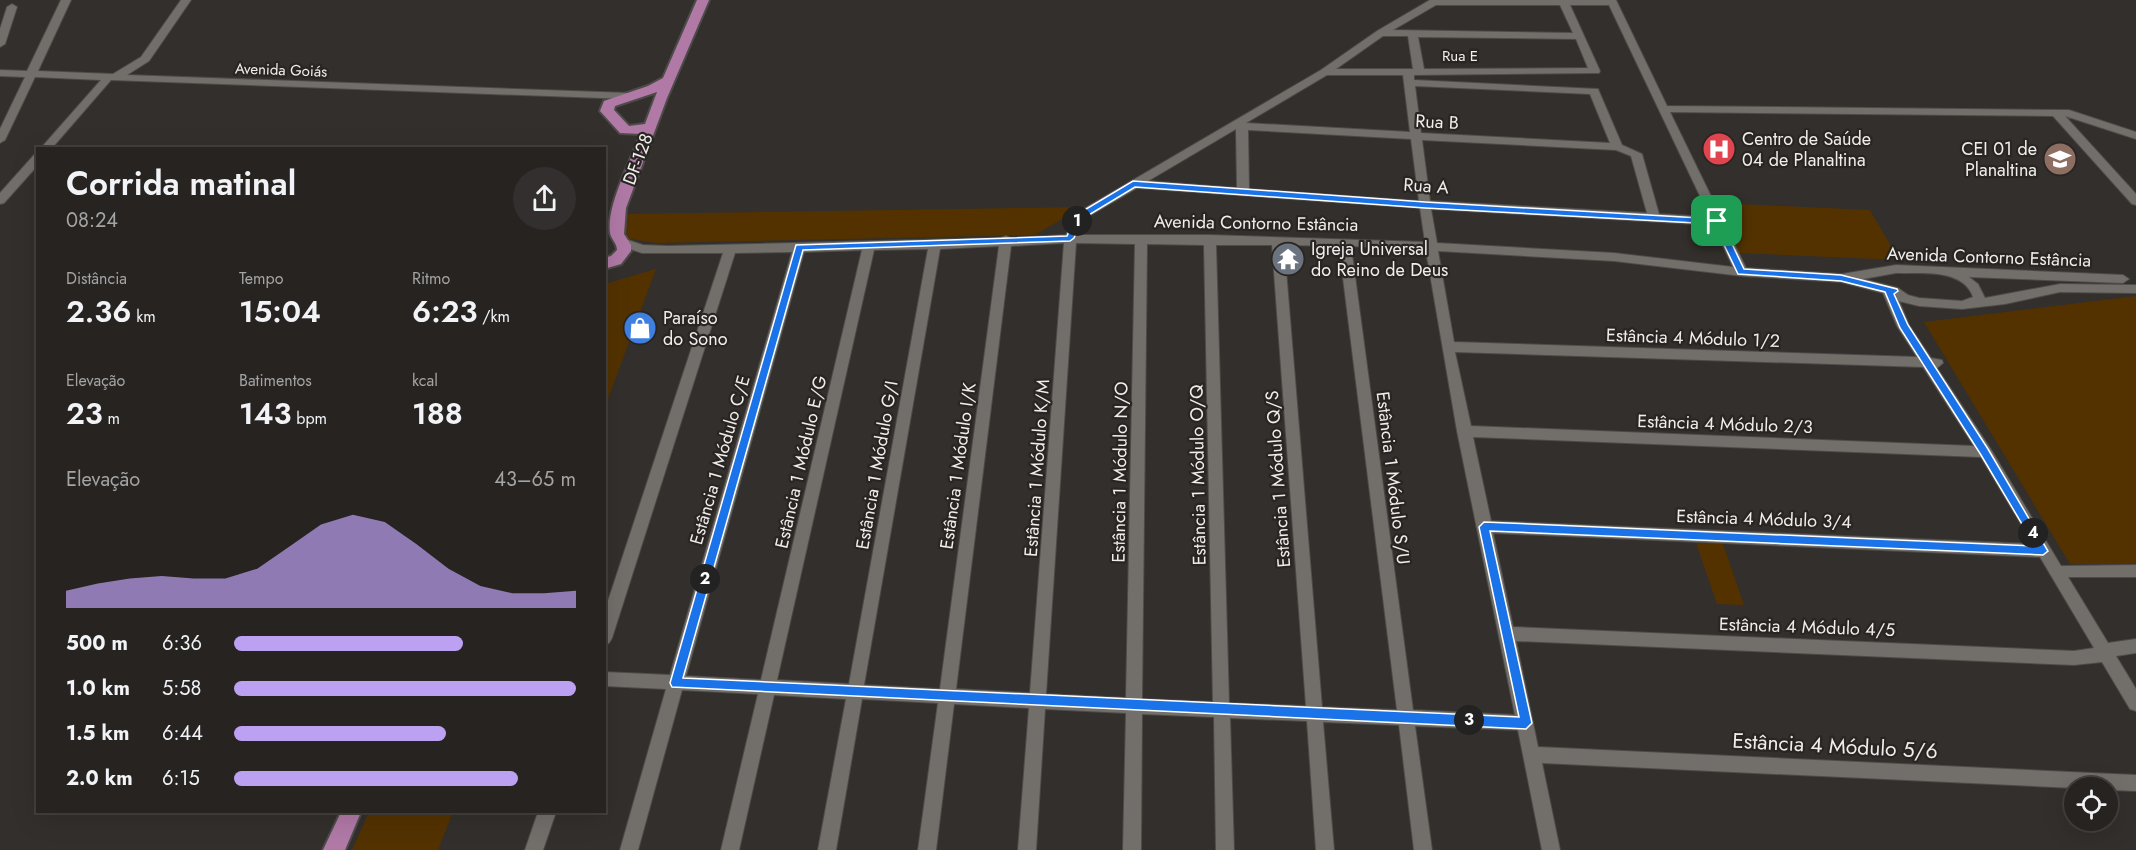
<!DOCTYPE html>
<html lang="pt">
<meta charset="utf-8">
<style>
body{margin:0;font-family:Jost,sans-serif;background:#322f2e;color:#f1f3f6;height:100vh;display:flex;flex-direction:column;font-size:22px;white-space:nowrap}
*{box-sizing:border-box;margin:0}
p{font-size:20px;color:#a4a4a5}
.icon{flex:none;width:33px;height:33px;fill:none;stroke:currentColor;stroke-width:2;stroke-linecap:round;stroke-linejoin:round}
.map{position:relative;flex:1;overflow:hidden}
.drawer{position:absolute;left:36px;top:147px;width:570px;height:666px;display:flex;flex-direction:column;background:#262321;border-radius:0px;box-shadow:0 6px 24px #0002,0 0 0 2px #42403f}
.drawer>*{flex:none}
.tools{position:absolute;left:2064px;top:777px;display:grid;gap:12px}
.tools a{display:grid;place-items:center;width:54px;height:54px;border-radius:50%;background:#262321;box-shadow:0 6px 24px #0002,0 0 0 2px #42403f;font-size:30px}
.pin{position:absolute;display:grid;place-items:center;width:51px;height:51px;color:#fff;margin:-26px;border-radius:12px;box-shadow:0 3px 9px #0006}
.km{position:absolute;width:30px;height:30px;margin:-15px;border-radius:50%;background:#222;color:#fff;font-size:16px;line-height:30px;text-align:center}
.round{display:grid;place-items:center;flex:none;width:63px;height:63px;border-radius:32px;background:#322f2e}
.overview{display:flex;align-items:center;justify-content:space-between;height:102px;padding:0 30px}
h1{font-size:33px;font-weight:600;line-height:45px}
.figures{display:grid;grid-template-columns:repeat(3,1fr);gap:9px;height:102px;padding:6px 30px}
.figures div{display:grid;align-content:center}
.figures b{font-size:30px;font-weight:600}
.figures small{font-size:16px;font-weight:400}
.figures p{font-size:16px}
.chart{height:168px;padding:12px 30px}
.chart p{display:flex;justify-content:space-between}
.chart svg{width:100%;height:108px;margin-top:6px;fill:#bca0f2;opacity:.7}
ul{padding:0 30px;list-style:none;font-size:20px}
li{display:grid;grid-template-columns:96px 72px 1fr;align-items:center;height:45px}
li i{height:15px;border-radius:8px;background:#bca0f2}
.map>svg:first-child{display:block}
.green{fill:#533200}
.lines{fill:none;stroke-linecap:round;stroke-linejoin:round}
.minor-casing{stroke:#4d4b48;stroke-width:2}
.major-casing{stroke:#4d4b48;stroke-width:4}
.minor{fill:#726f6b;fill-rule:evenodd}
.major{fill:#b079a6;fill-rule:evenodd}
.route{fill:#1a73e8;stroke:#fff;stroke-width:1.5;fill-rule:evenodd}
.labels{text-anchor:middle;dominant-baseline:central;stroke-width:4.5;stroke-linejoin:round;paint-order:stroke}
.far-street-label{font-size:15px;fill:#f0eeec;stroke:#282522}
.street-label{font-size:18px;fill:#f0eeec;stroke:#282522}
.poi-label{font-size:18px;fill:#f0eeec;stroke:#282522;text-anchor:start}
.near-street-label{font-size:21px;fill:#f0eeec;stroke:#282522}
</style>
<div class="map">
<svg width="2136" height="850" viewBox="0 0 2136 850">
<rect width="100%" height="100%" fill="#322f2c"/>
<g class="green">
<polygon points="1715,203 1870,210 1899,260 1737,253"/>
<polygon points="1083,207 1035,235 656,243 630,239 623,229 625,214"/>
<polygon points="656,269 605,407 605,284"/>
<polygon points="2136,296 2136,564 2070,564 1924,322"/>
<polygon points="1696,543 1723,544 1744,605 1717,604"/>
<polygon points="369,812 453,812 438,850 352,850"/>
</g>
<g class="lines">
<g class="minor-casing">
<g id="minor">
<polygon points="61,0 71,0 38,71 113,74 141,57 181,0 191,0 149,61 127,75 629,93 634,96 629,99 111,80 52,148 41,148 101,80 35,77 5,140 0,143 0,129 25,77 0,76 0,70 27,71"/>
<path d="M1616,0L1667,106L2069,110L2136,132V139L2065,116L2136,194V205L2132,204L2053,116L1670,112L1746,268L1842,274L1896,265L2123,275L2129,279L2123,283L1969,277L1978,284L1985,298L2060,284L2136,285V293L2060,292L2005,304L1962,309L1919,306L1899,301L1909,325L1931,358L1942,360L1943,363L1937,368L1990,448L2061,566L2136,565V577H2068L2108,643L2136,639V653L2116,656L2136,689V711L2130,709L2102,662L2074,665L1516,641L1538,747L2136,775V791L2108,790V788H2074L1542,763L1560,850H1542L1518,730L1415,726L1432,850H1414L1399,725L1323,722L1334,850H1316L1307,721L1230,718L1234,850H1216L1214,717L1142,714L1141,850H1123L1126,713L1045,709L1036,850H1018L1029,708L954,704L936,850H918L938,703L862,699L836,850H818L846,699L774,695L739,850H721L758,694L682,690L638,850H620L666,689L604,686V672L670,675L792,252L735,253L612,638L609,643L604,645V613L723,253H642L618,245L616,242L618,239L622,238L643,245L668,246L1001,238L1006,236L1010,238L1066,235L1075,214L1321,70L1377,31L1430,0ZM1436,5H1560L1573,33L1393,30ZM1570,5H1609L1710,217L1659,214L1642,154L1622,145L1598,89L1414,80V75L1599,73L1600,71ZM1383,36H1408L1413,69H1336ZM1418,37L1576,39L1588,68L1424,69ZM1327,75H1403L1410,132L1246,123ZM1415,86L1590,94L1610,143L1421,133ZM1236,129L1237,188L1148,181ZM1248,130L1411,139L1419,201L1249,189ZM1422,140L1616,150L1631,156L1647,213L1430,201ZM1137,188L1420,208L1425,242L1210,235H1078L1084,219ZM1431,209L1713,225L1733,267L1614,253L1437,243ZM1064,243L1030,693L956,689L1011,246ZM1076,243L1135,244L1126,698L1046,694ZM1147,244L1204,245L1213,702L1142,699ZM1216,245H1272L1306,706L1229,703ZM1284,245L1339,246L1397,710L1322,707ZM999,246L940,689L864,685L940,249ZM1351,246L1426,251L1457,431L1515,715L1413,710ZM928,249L849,684L777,680L874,250ZM862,250L761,680L686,676L804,252ZM1438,251L1614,261L1742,276L1841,282L1883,293L1897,326L1917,357L1454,342ZM1896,273C1921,274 1963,268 1973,297L1962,301L1919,298L1908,295L1898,288L1863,279ZM1455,352L1923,367L1974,446L1471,426ZM1473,437L1981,457L2033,544L1491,521ZM1493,533L2040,557L2094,648L2074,651L1513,627Z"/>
<polygon points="12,4 17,7 5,44 0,47 0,29 7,7"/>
<polygon points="34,155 38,155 38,165 4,203 0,204 0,193"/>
<polygon points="538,812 556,812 543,850 525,850"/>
</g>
</g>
<g class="major-casing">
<g id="major">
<path d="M697,0H709L667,98L626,208L624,234L631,245V251L621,264L604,269V258L611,256L617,250C617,243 611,239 610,233C606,206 631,160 641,134L620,133L600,111L604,101L648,86L663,78ZM657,92L645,124L629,126L614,110L615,106Z"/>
<polygon points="341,812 361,812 345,850 323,850"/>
</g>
</g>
<use href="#minor" class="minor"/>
<use href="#major" class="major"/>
</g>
<path class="route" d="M1133,181L1425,202L1717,219L1721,221L1744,269L1841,275L1897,289L1898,291L1894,294L1908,325L1988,449L2048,551L2043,555L1490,531L1532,723L1526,729L672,687L670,683L796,245L1067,236L1076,215ZM1135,187L1425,208L1714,224L1738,274L1841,281L1885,292L1900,328L1981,455L2035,546L1484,522L1479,527L1519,717L683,678L803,250L1070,241L1074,238L1082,219Z"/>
<defs>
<g id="hospital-disc" transform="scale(1.725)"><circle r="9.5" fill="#e0444e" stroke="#282522"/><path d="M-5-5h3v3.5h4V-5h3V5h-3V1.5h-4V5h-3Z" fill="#fff"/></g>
<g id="school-disc" transform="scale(1.725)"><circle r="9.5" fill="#8d6e63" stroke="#282522"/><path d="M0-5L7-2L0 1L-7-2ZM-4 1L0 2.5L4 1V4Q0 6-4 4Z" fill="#fff"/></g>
<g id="temple-disc" transform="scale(1.725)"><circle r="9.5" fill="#6b7280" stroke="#282522"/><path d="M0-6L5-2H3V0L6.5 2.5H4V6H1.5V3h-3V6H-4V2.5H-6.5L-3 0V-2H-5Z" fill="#fff"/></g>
<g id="shop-disc" transform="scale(1.725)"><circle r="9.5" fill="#3f7fe0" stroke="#282522"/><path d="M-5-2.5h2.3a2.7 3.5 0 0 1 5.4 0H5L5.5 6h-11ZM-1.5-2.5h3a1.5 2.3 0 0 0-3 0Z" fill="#fff"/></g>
</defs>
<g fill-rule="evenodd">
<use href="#hospital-disc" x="1719" y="149"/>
<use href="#school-disc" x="2060" y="159"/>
<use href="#temple-disc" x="1288" y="259"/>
<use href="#shop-disc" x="640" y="328"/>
</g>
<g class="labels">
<g class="far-street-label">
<text x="1460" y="56">Rua E</text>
<text transform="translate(281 70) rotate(2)">Avenida Goiás</text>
</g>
<g class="street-label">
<text transform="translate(1437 122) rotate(3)">Rua B</text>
<text transform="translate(638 159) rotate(-69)">DF-128</text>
<text transform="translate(1426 186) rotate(4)">Rua A</text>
<text transform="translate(1256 223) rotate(1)">Avenida Contorno Estância</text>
<text transform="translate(1989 257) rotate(2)">Avenida Contorno Estância</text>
<text transform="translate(1693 338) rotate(2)">Estância 4 Módulo 1/2</text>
<text transform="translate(1725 424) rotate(2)">Estância 4 Módulo 2/3</text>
<text transform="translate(720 460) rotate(-74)">Estância 1 Módulo C/E</text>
<text transform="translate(801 462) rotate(-77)">Estância 1 Módulo E/G</text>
<text transform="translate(877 465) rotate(-80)">Estância 1 Módulo G/I</text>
<text transform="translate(958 466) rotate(-82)">Estância 1 Módulo I/K</text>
<text transform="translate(1037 468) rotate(-86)">Estância 1 Módulo K/M</text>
<text transform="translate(1120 472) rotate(-89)">Estância 1 Módulo N/O</text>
<text transform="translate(1198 475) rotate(-91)">Estância 1 Módulo O/Q</text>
<text transform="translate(1393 478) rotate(83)">Estância 1 Módulo S/U</text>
<text transform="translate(1278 479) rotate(-94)">Estância 1 Módulo Q/S</text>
<text transform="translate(1764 519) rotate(2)">Estância 4 Módulo 3/4</text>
<text transform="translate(1807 627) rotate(2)">Estância 4 Módulo 4/5</text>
</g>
<g class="poi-label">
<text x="1742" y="139">Centro de Saúde<tspan x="1742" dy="21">04 de Planaltina</tspan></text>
<text x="2037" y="149" text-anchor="end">CEI 01 de<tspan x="2037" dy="21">Planaltina</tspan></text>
<text x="1311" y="249">Igreja Universal<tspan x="1311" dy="21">do Reino de Deus</tspan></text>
<text x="663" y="318">Paraíso<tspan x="663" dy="21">do Sono</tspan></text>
</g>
<g class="near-street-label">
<text transform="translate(1835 746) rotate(3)">Estância 4 Módulo 5/6</text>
</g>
</g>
</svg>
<div class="tools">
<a><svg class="icon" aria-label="locate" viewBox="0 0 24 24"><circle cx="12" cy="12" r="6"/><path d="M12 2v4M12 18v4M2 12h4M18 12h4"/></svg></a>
</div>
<div class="pin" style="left:1717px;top:221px;background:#1e9e55"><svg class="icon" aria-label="arrive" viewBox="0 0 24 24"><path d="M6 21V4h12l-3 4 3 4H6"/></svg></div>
<b class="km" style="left:1077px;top:221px">1</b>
<b class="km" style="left:705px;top:579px">2</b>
<b class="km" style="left:1469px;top:720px">3</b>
<b class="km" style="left:2033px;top:533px">4</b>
<section class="drawer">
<div class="overview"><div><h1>Corrida matinal</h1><p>08:24</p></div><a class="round"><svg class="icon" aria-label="share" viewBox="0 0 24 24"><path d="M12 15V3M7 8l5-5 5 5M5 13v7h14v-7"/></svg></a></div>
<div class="figures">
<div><p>Distância</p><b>2.36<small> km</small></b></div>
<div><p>Tempo</p><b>15:04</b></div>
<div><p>Ritmo</p><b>6:23<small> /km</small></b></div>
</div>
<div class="figures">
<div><p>Elevação</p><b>23<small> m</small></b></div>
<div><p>Batimentos</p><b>143<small> bpm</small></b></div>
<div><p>kcal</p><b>188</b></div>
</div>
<div class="chart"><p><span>Elevação</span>43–65 m</p>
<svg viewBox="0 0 160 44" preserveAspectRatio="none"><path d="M0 44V37L10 34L20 32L30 31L40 32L50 32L60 28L70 19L80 10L90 6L100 9L110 18L120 28L130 35L140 38L150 38L160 37V44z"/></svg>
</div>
<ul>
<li><b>500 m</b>6:36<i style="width:67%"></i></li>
<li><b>1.0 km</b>5:58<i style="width:100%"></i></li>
<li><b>1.5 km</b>6:44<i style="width:62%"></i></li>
<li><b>2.0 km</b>6:15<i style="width:83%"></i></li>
</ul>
</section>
</div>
